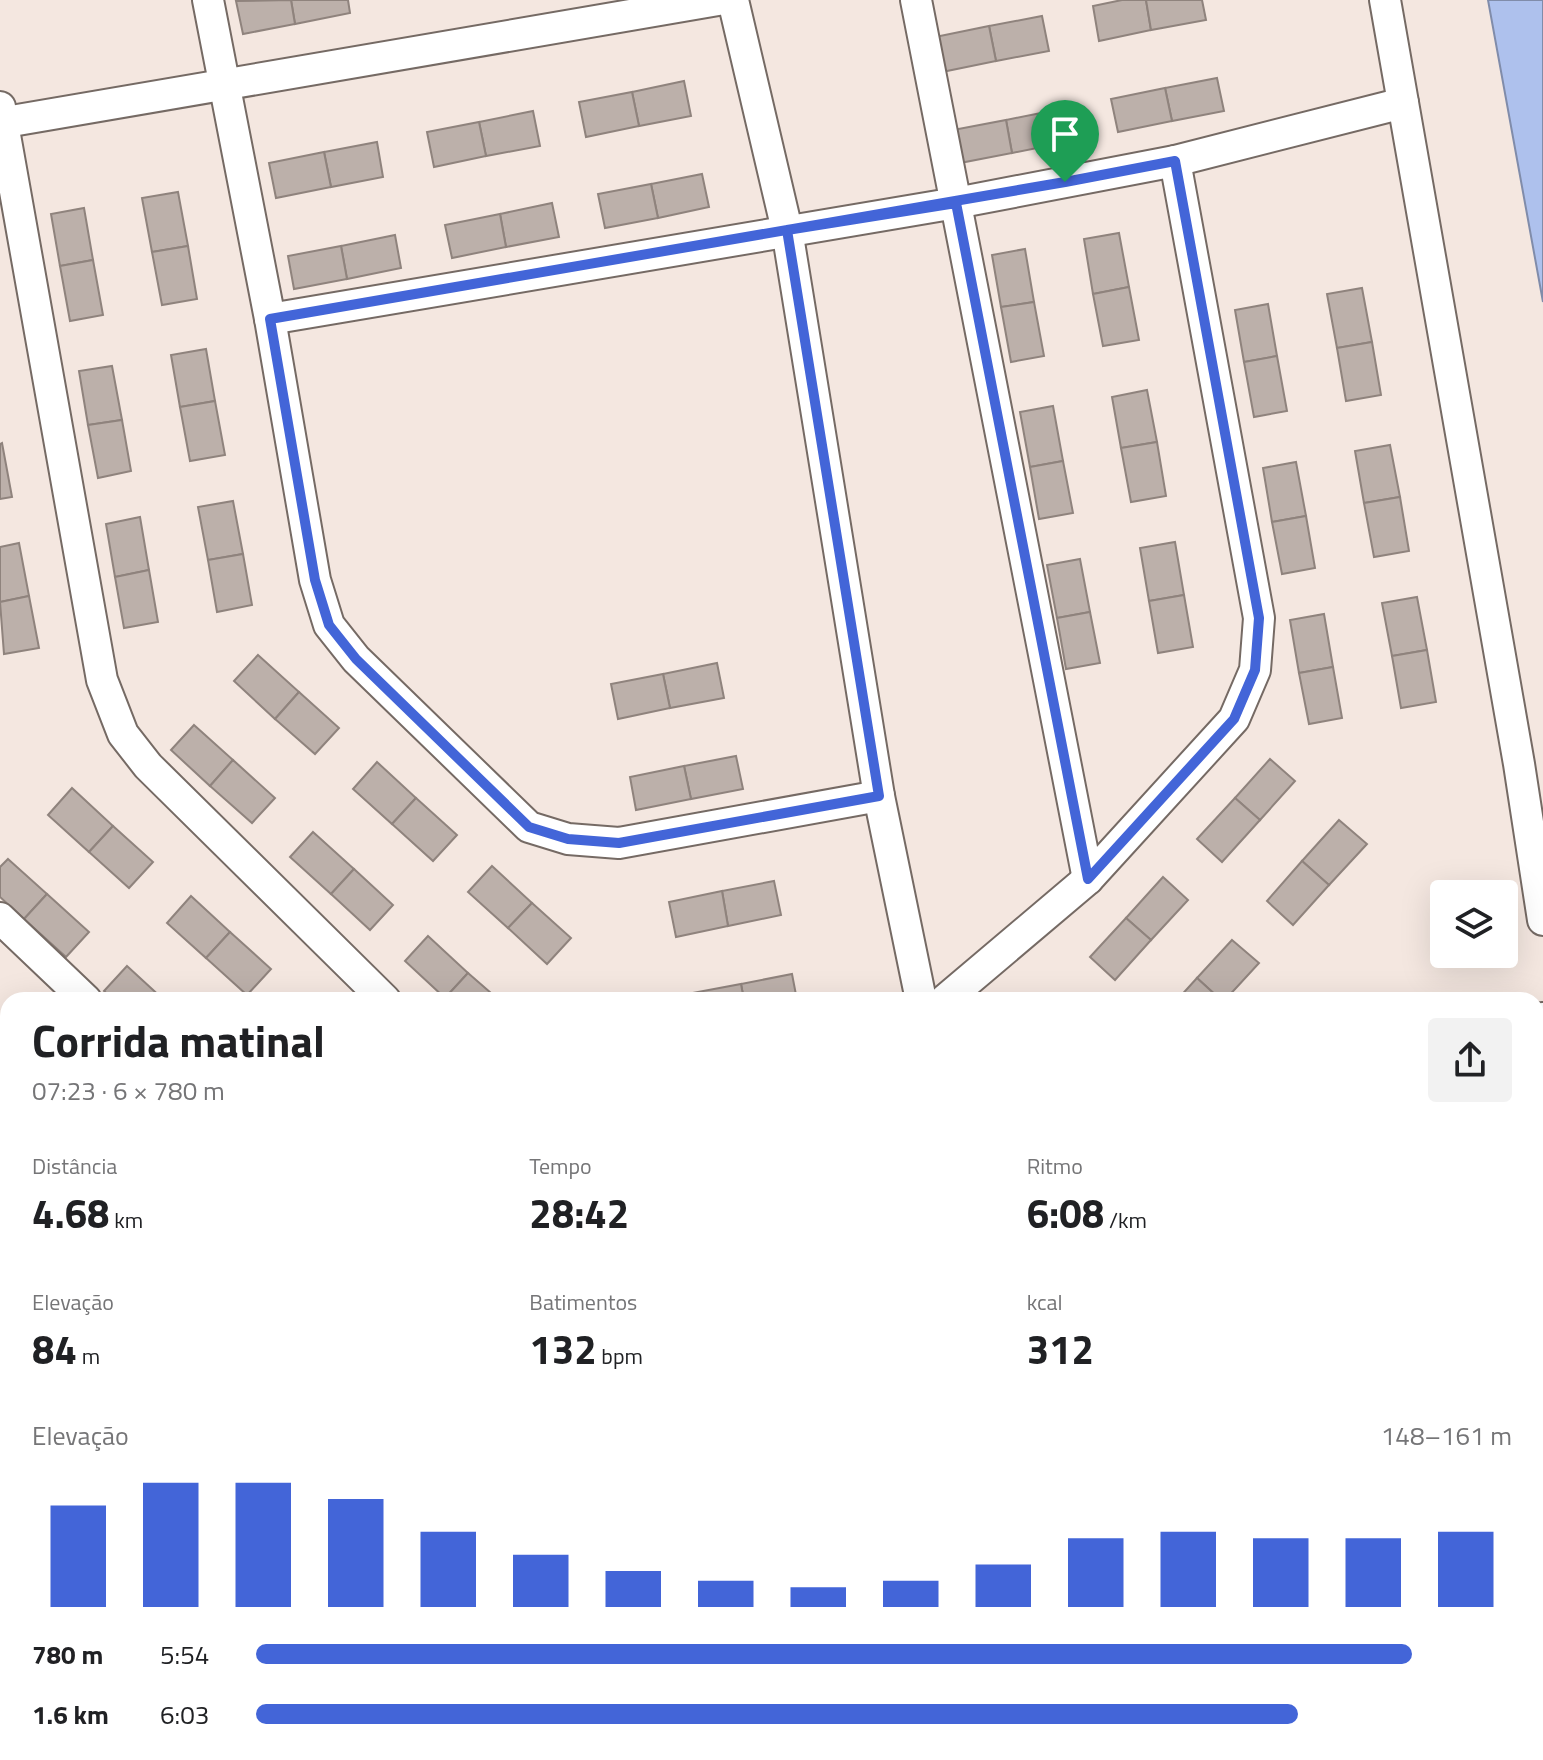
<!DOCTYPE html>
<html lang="pt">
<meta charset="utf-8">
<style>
body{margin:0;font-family:"Titillium Web",sans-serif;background:#f2f2f2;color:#202124;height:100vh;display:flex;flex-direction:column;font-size:30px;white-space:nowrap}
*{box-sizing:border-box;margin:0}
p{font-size:26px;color:#757577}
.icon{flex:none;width:44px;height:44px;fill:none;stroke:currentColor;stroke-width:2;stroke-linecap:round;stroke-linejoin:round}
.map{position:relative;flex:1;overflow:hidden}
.details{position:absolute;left:0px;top:992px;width:1544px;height:768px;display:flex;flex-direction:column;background:#fff;border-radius:24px 24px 0 0;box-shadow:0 8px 32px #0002}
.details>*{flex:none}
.tools{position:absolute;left:1430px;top:880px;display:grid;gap:16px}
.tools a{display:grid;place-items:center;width:88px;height:88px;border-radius:8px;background:#fff;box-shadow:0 8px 32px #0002;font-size:40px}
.pin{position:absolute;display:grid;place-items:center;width:68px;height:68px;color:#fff;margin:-82px -34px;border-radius:50% 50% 50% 0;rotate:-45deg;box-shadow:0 0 8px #0007}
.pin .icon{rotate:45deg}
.round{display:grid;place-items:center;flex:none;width:84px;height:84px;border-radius:8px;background:#f2f2f2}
.headline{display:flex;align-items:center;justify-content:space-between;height:136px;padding:0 32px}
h1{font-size:44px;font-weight:700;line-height:60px}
.metrics{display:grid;grid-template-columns:repeat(3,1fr);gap:12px;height:136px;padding:8px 32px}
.metrics div{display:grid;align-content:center}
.metrics b{font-size:40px;font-weight:700}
.metrics small{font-size:22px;font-weight:400}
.metrics p{font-size:22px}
.chart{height:224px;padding:16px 32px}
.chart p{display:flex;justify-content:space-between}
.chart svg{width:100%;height:144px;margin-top:8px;stroke:#4365d8;stroke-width:6}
ul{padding:0 32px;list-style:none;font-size:26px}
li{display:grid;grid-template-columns:128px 96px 1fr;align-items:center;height:60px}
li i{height:20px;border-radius:10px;background:#4365d8}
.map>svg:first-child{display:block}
.water{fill:#aec1ed;stroke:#808caa;stroke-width:2}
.building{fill:#bcb0aa;stroke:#8f837d;stroke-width:2}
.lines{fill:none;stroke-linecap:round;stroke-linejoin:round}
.minor-casing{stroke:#756a64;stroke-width:34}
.tertiary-casing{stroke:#756a64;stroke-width:40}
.minor{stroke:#fff;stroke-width:30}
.tertiary{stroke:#fff;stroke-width:36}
.route-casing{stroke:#fff;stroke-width:16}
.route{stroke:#4365d8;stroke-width:10}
</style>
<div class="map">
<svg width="1543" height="1760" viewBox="0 0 1543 1760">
<rect width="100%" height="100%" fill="#f4e7e0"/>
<polygon class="water" points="1488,0 1543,0 1543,302"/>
<g class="building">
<polygon points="291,0 348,0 350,13 295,24"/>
<polygon points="291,0 295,24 243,34 236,1"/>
<polygon points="1122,0 1146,0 1151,30 1099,41 1093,6"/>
<polygon points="1146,0 1202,0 1206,20 1151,30"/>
<polygon points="1042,16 1049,51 996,61 989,26"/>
<polygon points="989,26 996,61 942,72 935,37"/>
<polygon points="1217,78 1224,111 1172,121 1165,88"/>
<polygon points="684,81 691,116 639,126 632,92"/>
<polygon points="1165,88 1172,121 1118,132 1111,99"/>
<polygon points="632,92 639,126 586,137 579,102"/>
<polygon points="1061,109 1067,142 1012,153 1006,120"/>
<polygon points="533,111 540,146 486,156 479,122"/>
<polygon points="1006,120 1012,153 960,163 953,130"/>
<polygon points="479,122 486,156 434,167 427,132"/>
<polygon points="377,142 383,177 331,187 324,152"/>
<polygon points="324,152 331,187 276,198 269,163"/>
<polygon points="702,174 709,207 658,218 651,184"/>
<polygon points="651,184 658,218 605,228 598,194"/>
<polygon points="178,192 188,246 152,252 142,198"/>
<polygon points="552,203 559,237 506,247 500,214"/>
<polygon points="84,208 93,260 60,266 51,214"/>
<polygon points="500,214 506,247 452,258 445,225"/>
<polygon points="1119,233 1129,287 1093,294 1084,239"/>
<polygon points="395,235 401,268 347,279 341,246"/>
<polygon points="188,246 197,299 162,305 152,252"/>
<polygon points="341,246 347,279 294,289 288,256"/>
<polygon points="1025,249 1034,302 1001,307 992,255"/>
<polygon points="93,260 103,315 70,321 60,266"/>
<polygon points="1129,287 1139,340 1103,346 1093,294"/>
<polygon points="1362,288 1372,342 1337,348 1327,294"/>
<polygon points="1034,302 1044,356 1011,362 1001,307"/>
<polygon points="1268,304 1277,356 1244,362 1235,310"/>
<polygon points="1372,342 1381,395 1346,401 1337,348"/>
<polygon points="206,349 215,401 180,407 171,355"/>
<polygon points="1277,356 1287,411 1254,417 1244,362"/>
<polygon points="112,366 122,420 88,425 79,371"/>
<polygon points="1147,390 1157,442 1121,448 1112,397"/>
<polygon points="215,401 225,455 190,461 180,407"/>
<polygon points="1053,406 1063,461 1030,467 1020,412"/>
<polygon points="122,420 131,471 98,478 88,425"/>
<polygon points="1157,442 1166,496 1131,502 1121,448"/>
<polygon points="2,443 12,497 0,499 0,444"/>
<polygon points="1390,445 1400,497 1364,503 1355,451"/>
<polygon points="1063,461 1073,513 1039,519 1030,467"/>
<polygon points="1296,462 1306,516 1272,522 1263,468"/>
<polygon points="1400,497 1409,551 1374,557 1364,503"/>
<polygon points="233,501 243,554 208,560 198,507"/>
<polygon points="1306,516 1315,568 1282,574 1272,522"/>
<polygon points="140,517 149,570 115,577 106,524"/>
<polygon points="1175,542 1184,595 1149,601 1140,548"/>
<polygon points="19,543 29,596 0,602 0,547"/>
<polygon points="243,554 252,605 217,612 208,560"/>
<polygon points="1080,559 1090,612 1057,618 1047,565"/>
<polygon points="149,570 158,622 124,628 115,577"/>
<polygon points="1184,595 1193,647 1158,653 1149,601"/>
<polygon points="29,596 39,648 4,654 0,602"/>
<polygon points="1417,597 1427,650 1392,656 1382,603"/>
<polygon points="1090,612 1100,663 1066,669 1057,618"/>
<polygon points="1324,614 1333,667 1299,673 1290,620"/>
<polygon points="1427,650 1436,702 1401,708 1392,656"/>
<polygon points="258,655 299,692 275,719 234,681"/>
<polygon points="717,663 724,698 670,708 663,674"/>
<polygon points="1333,667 1342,718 1309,724 1299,673"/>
<polygon points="663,674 670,708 618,719 611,684"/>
<polygon points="299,692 339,728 315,754 275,719"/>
<polygon points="194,725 233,760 210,786 171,750"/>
<polygon points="736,756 743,789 691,799 684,766"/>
<polygon points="1270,759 1295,781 1260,820 1235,798"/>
<polygon points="233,760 275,798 252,823 210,786"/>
<polygon points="377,762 416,798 392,824 353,789"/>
<polygon points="684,766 691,799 636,810 630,777"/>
<polygon points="72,788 113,826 89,852 48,815"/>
<polygon points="416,798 457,835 433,861 392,824"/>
<polygon points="1235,798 1260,820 1222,862 1197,839"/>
<polygon points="1339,820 1367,844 1329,885 1302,861"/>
<polygon points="113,826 153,862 129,888 89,852"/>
<polygon points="313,832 354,869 331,894 290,857"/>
<polygon points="8,859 47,894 24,919 0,897 0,867"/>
<polygon points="1302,861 1329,885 1293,925 1267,901"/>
<polygon points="492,866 532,903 508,928 468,892"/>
<polygon points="354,869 393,905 370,930 331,894"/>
<polygon points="1163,877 1188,900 1151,940 1126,918"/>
<polygon points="774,881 781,915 728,926 722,891"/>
<polygon points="722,891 728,926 676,937 669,902"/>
<polygon points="47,894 89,932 66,957 24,919"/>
<polygon points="191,896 230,932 206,958 167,923"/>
<polygon points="532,903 571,938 547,964 508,928"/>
<polygon points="1126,918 1151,940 1115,980 1090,957"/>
<polygon points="230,932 271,969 247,995 206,958"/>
<polygon points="428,936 468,973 445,998 405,961"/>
<polygon points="1232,940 1259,963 1225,1000 1221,1000 1197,978"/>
<polygon points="127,966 164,1000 114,1000 104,991"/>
<polygon points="468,973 499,1000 448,1000 445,998"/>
<polygon points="792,974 797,1000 744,1000 741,984"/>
<polygon points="1197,978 1221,1000 1177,1000"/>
<polygon points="741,984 744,1000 688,1000 687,994"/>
</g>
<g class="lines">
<g class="minor-casing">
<g id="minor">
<polyline points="208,0 270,319 315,580 329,625 356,659 529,827 568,839 619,843 879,796"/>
<polyline points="733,0 787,230 879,796 921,1000"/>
<polyline points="916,0 1088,879"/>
<polyline points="1385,0 1519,764 1543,920"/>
<polyline points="0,107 102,680 123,734 148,766 385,1000"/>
<polyline points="0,123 718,0"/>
<polyline points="270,319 956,203 1175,161 1403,103"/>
<polyline points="0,918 86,1000"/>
<polyline points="945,1000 1088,879 1234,719 1255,670 1259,618 1175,161"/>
<polyline points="1536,1481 1543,1485"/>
<polyline points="511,1752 512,1760"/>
<polyline points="1371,1752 1392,1760"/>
<polyline points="1281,1760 1284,1752"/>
</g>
</g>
<g class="tertiary-casing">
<g id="tertiary">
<polyline points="1536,1041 1543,1021"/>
<polyline points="1536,1277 1543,1281"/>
<polyline points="0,1448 8,1447"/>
<polyline points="0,1508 8,1507"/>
</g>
</g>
<use href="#minor" class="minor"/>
<use href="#tertiary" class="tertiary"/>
</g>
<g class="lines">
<g class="route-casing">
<polyline id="route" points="1065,182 270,319 315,580 329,625 356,659 529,827 568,839 619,843 879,796 787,230 956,203 1088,879 1234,719 1255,670 1259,618 1175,161 1065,182"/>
</g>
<use href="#route" class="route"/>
</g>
</svg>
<div class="tools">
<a><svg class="icon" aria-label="layers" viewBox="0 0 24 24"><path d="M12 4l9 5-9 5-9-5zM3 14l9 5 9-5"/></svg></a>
</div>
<div class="pin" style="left:1065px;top:182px;background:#1e9e55"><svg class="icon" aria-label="arrive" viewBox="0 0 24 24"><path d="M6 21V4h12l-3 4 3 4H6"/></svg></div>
<section class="details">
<div class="headline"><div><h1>Corrida matinal</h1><p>07:23 · 6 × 780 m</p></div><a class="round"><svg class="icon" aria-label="share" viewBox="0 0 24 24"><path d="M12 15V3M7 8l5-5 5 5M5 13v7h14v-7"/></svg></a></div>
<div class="metrics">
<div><p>Distância</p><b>4.68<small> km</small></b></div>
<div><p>Tempo</p><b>28:42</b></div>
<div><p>Ritmo</p><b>6:08<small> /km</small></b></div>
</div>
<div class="metrics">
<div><p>Elevação</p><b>84<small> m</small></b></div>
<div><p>Batimentos</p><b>132<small> bpm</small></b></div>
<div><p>kcal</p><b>312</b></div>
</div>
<div class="chart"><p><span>Elevação</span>148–161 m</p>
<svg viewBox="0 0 160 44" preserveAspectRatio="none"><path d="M5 44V13M15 44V6M25 44V6M35 44V11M45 44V21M55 44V28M65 44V33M75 44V36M85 44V38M95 44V36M105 44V31M115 44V23M125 44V21M135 44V23M145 44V23M155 44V21"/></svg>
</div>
<ul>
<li><b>780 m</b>5:54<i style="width:92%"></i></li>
<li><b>1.6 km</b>6:03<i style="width:83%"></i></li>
</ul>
</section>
</div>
